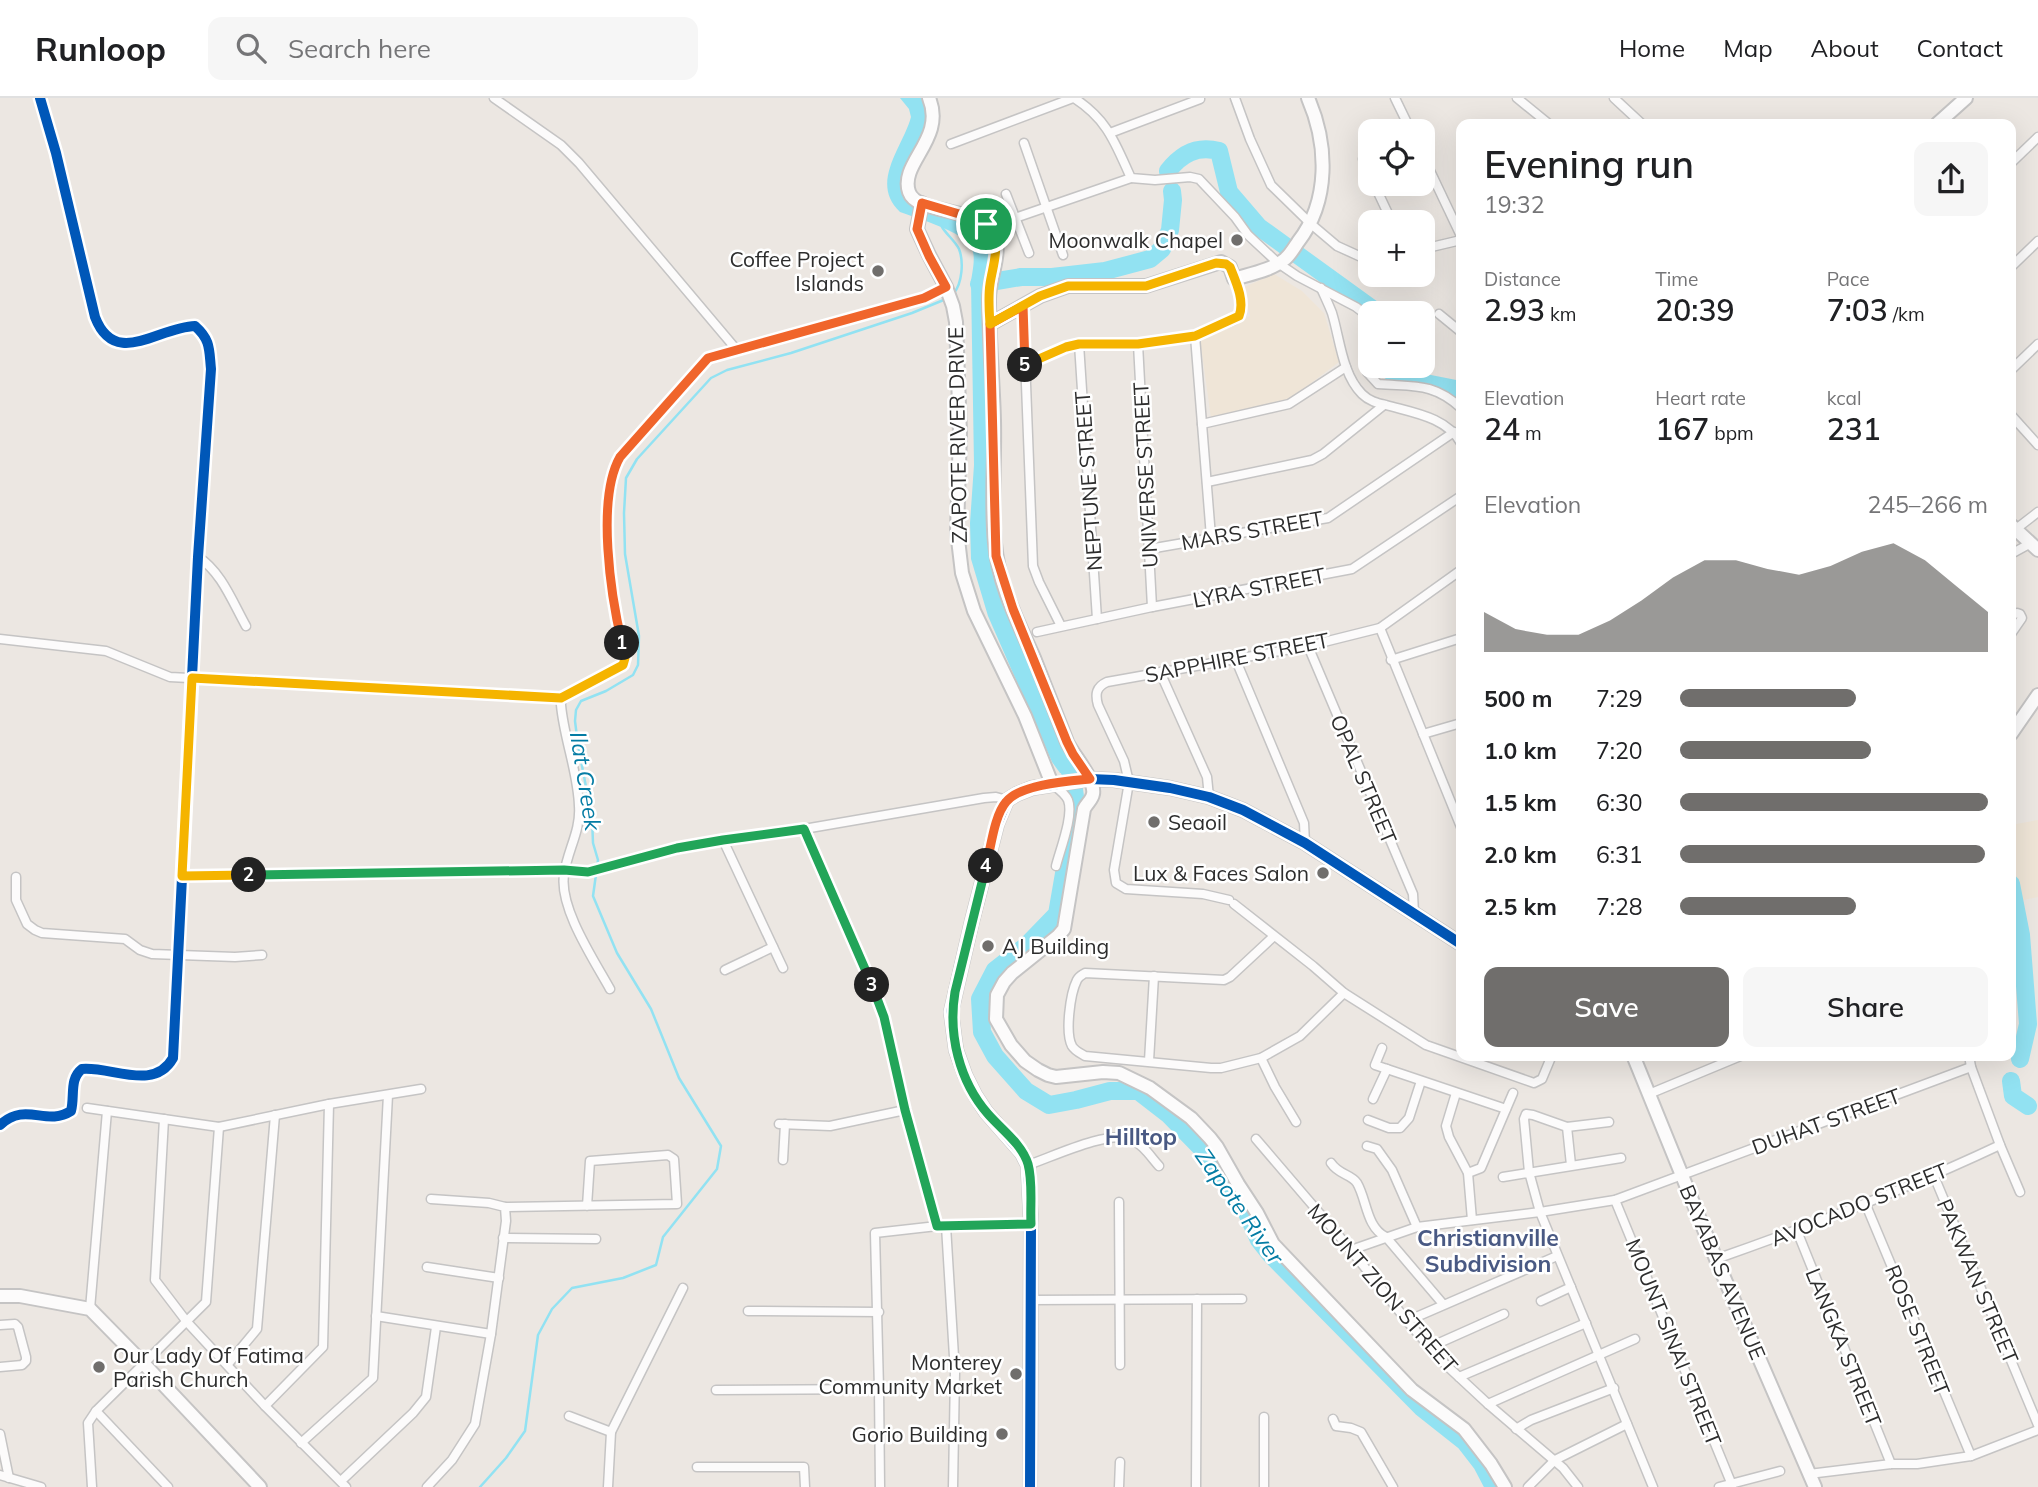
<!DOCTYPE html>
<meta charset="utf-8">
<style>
body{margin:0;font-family:Mulish,sans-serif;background:#f6f6f6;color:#202124;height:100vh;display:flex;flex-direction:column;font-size:26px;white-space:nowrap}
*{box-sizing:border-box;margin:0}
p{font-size:23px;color:#757577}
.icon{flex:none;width:38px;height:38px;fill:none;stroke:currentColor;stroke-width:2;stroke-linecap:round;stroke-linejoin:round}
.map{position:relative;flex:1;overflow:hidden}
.panel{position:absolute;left:1456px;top:21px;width:560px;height:942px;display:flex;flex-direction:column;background:#fff;border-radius:14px;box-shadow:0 7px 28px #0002}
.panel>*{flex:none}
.buttons{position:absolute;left:1358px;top:21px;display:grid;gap:14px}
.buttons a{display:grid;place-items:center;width:77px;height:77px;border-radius:14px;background:#fff;box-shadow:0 7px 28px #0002;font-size:35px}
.pin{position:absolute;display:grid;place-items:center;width:60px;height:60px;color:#fff;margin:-30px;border:4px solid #fff;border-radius:50%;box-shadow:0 2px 7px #0007}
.km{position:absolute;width:35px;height:35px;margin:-18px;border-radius:50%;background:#222;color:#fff;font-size:19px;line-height:35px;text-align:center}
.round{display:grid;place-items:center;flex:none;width:74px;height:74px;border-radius:14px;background:#f6f6f6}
.headline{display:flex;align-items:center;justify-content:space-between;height:119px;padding:0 28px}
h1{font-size:38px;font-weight:600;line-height:52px}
.stats{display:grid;grid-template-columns:repeat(3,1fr);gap:10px;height:119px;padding:7px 28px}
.stats div{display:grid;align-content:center}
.stats b{font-size:30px;font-weight:600}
.stats small{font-size:19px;font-weight:400}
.stats p{font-size:19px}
.chart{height:196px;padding:14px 28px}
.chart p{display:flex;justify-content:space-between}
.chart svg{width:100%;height:126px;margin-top:7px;fill:#706e6c;opacity:.7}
.button{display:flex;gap:14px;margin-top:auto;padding:14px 28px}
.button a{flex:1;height:80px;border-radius:14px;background:#706e6c;color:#fff;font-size:28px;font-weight:600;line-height:80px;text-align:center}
.button a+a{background:#f6f6f6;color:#202124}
ul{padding:0 28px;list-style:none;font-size:23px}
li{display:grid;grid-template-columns:112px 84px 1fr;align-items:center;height:52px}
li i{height:18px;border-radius:9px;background:#706e6c}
header{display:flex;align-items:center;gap:42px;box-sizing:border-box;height:98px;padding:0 35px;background:#fff;border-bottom:2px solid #e0e0e0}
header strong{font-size:33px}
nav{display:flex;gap:38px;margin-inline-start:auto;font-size:24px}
.search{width:490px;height:63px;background:#f6f6f6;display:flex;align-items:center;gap:18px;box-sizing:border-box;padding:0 24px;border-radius:14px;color:#757577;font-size:26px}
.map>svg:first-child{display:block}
.education{fill:#efe5d7}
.water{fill:#92e2f2}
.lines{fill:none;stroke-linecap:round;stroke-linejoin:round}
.stream{stroke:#92e2f2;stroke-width:2.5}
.river{stroke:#92e2f2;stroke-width:18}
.street-casing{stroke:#c5c4c4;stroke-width:11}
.secondary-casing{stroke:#c5c4c4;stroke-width:16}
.street{stroke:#fcfbfb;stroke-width:8}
.secondary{stroke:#fcfbfb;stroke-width:12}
.cycleway-casing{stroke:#fff;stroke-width:15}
.cycleway{stroke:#0057b8;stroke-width:10}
.split-1-casing{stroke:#fff;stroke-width:14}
.split-2-casing{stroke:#fff;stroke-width:14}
.split-3-casing{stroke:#fff;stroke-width:14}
.split-4-casing{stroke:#fff;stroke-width:14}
.split-5-casing{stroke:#fff;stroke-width:14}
.split-6-casing{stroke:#fff;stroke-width:14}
.split-1{stroke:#f0652b;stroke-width:9}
.split-2{stroke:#f5b400;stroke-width:9}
.split-3{stroke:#22a559;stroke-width:9}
.split-4{stroke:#22a559;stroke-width:9}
.split-5{stroke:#f0652b;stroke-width:9}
.split-6{stroke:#f5b400;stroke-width:9}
.poi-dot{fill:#706e6c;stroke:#fff;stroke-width:2.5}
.labels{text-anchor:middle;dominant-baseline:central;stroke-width:5;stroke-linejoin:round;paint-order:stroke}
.poi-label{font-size:21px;fill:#2d2d2d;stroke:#fff;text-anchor:end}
.street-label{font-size:21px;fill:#2d2d2d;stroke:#fff}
.water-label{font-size:23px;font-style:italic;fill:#047ca4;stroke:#fff}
.neighbourhood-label{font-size:23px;font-weight:bold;fill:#495983;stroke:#fff}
</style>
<header>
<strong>Runloop</strong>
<div class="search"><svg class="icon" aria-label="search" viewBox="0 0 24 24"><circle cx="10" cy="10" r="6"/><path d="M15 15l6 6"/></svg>Search here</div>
<nav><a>Home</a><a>Map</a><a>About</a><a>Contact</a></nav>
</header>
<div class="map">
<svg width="2038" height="1389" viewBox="0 0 2038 1389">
<rect width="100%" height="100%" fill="#ece7e2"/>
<g class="education">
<polygon points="1274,176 1302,193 1324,215 1339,264 1290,301 1211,320 1200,241 1250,218 1242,190"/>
<polygon points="2038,722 2038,799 2019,803 2011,761 2011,727"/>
</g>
<path class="water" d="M900,0H921L927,13V27L908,95L974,123L992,138L989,449L1018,531L1064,648L1072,665L1077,670V673L1067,676L1060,675L1052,664L988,518L971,461L970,425L974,367L971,184C972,175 976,160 972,151C964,133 918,121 900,114C869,85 903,49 911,19L909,11Z"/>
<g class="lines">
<g class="stream">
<path d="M942,129C947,137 955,143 959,151C964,164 962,185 954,195"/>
<polyline points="480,1389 506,1360 525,1333 538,1237 552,1211 572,1190 623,1180 656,1167 663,1139 717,1071 721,1048 679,980 651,911 617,855 593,798 598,762 593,745 592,720 578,647 575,623 576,612 581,603 606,593 633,577 638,567 639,538 625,456 624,415 626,380 637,361 711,280 727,272 791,255 912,215 946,201"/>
</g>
<g class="river">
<path d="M1169,77L1168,73C1181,56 1197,47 1219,53L1229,94L1259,129L1378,215"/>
<polyline points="979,186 1021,179 1052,179 1105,173 1150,161 1162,151 1170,132 1173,102 1172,93"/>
<polyline points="1383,268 1400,280 1461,292"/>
<polyline points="1060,654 1072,677 1076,706 1057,816 1026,848 995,872 980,901 982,934 995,958 1026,993 1049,1007 1076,1002 1110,993 1138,993 1169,1017 1206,1055 1243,1106 1259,1142 1270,1156 1422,1310 1465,1344 1482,1366 1494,1389"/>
<polyline points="2011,786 2021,837 2028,926 2020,961"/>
<polyline points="2011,983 2013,998 2028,1008"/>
</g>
<g class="street-casing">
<g id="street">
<polyline points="494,0 561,47 579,65 736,251"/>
<path d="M1074,0C1108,22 1115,45 1131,80L1155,82L1190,79L1199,81L1235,119L1248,137L1278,165L1297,178L1356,209L1365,216L1368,227L1364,264L1367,274L1378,286C1413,289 1433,284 1461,310"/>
<polyline points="1235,0 1250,41 1271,87 1311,126 1337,148 1359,158 1370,160"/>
<polyline points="1395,0 1411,33"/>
<polyline points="1517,0 1549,26"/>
<polyline points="1614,0 1642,26"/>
<polyline points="1110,35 1200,1"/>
<polyline points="1024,45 1063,157"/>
<polyline points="951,46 1073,0"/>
<polyline points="1370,58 1363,61 1370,77"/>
<polyline points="1423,58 1461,138"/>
<polyline points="2011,65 2038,39"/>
<polyline points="1374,86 1392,124"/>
<polyline points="1006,96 1029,155"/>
<polyline points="1015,120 1131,80"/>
<polyline points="1423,151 1461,142"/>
<polyline points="2011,169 2038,143"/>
<path d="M1321,190C1325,199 1329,207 1332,215C1340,241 1342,276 1362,296C1369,303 1377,305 1386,307C1414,315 1446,319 1461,345"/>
<polyline points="1023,208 1033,468 1039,484 1061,528"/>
<polyline points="1439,216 1461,234"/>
<polyline points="1195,238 1211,439"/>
<polyline points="1079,246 1097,521"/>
<polyline points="1138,246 1152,509"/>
<polyline points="1025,268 1066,249 1079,246 1138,246 1195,238 1234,222 1239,218 1242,207 1234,181"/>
<polyline points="2011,272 2038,246"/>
<polyline points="2011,317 2038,347"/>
<polyline points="1202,326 1289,306 1346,269"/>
<polyline points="1207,384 1312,362 1323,356 1384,307"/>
<polyline points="2016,431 2038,414"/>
<polyline points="1149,451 1328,420 1454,334"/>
<polyline points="2011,456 2031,445"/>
<path d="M198,459C221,473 233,505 246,528"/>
<polyline points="2011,518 2017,515 2020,516 2022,520 2011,536"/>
<polyline points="1380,530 1461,729"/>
<polyline points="1037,534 1152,509 1352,471 1461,398"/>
<polyline points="0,541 106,553 170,579 561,600"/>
<polyline points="1308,548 1413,796 1414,815"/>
<polyline points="1235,560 1304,725 1305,745"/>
<polyline points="1391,562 1461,540"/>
<polyline points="1160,574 1207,679 1209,699"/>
<polyline points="1423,636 1461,625"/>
<path d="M1052,686C1057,690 1065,695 1068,702C1074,717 1060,752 1056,768"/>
<polyline points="804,731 874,891 884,919 905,1012 937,1128"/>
<polyline points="723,742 783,870"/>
<polyline points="182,778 564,772 588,774 677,750 723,742 804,731 984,700 996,699 1007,702"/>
<polyline points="16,779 16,802 27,826 35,832 42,835 125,841 140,852 152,856 235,859 262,857"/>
<path d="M1229,802L1203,796L1126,791L1116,785L1114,772L1129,684L1124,663L1098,607C1095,596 1096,589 1107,584L1308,548L1380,530L1461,472"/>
<polyline points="1234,806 1313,868 1344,895 1426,947 1534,985 1542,981 1552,957"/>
<path d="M1273,839L1230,879L1224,882L1085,875C1082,877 1079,878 1077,882C1070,896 1065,935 1072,948C1075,953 1080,955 1085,958L1211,970H1221L1261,960L1300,938L1344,895"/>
<polyline points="725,872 773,849"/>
<path d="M610,891C594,862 559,810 564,777C567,753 581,733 579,708C578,674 564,641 561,607V600L567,596L620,570L625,564L611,492L608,432L609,401L615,371L620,359L708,260L924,199L946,189"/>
<polyline points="1382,950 1375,967 1506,1011"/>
<polyline points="1969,957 1971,969 2000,1047 2020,1094"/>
<polyline points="1261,960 1275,989 1296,1024"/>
<polyline points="1149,963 1154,878"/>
<polyline points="1456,995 1446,1028 1449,1039 1468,1075 1472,1122"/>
<polyline points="1649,996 1743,957"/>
<polyline points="1373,1001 1387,971"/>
<polyline points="87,1010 219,1029 329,1006 421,991"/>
<polyline points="164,1021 155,1182 187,1224 265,1308 346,1389"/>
<polyline points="1368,1022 1389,1030 1400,1030 1409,1020 1421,983"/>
<polyline points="779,1026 830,1028 905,1012"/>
<path d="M0,1027C26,1003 46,1029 71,1013C75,998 69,981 82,971C111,968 154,994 173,960L198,459L211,271C209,252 211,242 195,228C158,229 115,271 95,219L56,55L40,0"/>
<polyline points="1567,1029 1609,1024"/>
<polyline points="1256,1041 1351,1152 1407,1223 1445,1266 1488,1306 1563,1370 1578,1389"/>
<polyline points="1367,1048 1377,1051 1392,1072 1417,1129"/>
<polyline points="783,1062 785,1026"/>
<path d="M1331,1065C1339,1077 1351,1076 1357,1085C1367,1102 1366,1129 1386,1139L1443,1206"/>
<path d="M1028,1067C1052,1059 1108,1032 1130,1041C1143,1046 1150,1058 1159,1068"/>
<polyline points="1571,1067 1567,1029 1533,1017 1526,1016 1524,1021 1529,1074 1540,1114 1653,1389"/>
<polyline points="1468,1075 1481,1070 1513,995"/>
<polyline points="1934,1078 2038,1327"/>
<polyline points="1503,1079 1621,1060"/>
<polyline points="1615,1102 1732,1387"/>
<polyline points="1119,1104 1120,1267"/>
<polyline points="1866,1107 1971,1358"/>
<polyline points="505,1109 677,1106 674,1061 668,1057 590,1063 587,1108"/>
<polyline points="946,1128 955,1275 953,1389"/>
<polyline points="1797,1133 1891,1366"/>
<polyline points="503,1140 596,1141"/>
<polyline points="1351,1152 1417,1129 1540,1114 1615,1102 1971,969"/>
<path d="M1716,1161C1813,1127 1907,1091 2000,1047"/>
<polyline points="427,1169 499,1180"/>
<polyline points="1031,1202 1242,1201"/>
<polyline points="1541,1203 1571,1189"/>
<polyline points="90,1211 107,1013"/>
<polyline points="748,1213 879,1214"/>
<polyline points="376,1218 491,1236"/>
<polyline points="1407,1223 1557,1158"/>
<polyline points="0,1227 15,1226 18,1229 26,1259 26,1263 22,1267 0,1269"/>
<polyline points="1430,1249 1504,1216"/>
<polyline points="228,1266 257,1231 275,1017"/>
<polyline points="1459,1279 1586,1225"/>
<polyline points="879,1291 880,1389"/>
<polyline points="716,1292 879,1291 875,1135 937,1128 1031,1126"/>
<polyline points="1488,1306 1635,1241"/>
<polyline points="265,1308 323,1249 329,1006"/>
<polyline points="96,1313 168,1389"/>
<polyline points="569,1318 611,1334"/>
<polyline points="1264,1319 1264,1389"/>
<polyline points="1333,1321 1336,1328 1351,1330 1361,1334 1393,1389"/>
<polyline points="1516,1331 1531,1322 1614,1290"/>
<polyline points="0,1336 9,1380"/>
<polyline points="301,1345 373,1280 388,997"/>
<polyline points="697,1369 804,1369 805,1389"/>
<polyline points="1809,1376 1891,1366 1917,1366 1971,1358 2038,1332"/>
<polyline points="0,1377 41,1389"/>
<polyline points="341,1383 413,1315 426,1299 436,1229"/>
<polyline points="92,1389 88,1325 96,1313 206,1204 219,1029"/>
<polyline points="427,1389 452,1362 475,1326 491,1236 506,1123 505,1109 489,1105 431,1101"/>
<polyline points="608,1389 611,1334 683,1190"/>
<polyline points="1119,1389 1120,1364"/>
<polyline points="1196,1389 1197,1201"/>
<polyline points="1528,1389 1555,1362 1627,1326"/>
<polyline points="1719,1389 1780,1373"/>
</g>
</g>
<g class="secondary-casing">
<g id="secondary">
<path d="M929,0C946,41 899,65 909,94C917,118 985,108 995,139C1001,158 989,181 989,201C989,242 993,283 994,323C995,364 991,405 995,445C998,485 1018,524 1034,560C1045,588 1056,616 1067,644C1073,657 1096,682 1093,696C1092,702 1087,705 1084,711L1064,831L1058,838L1012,875L1004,884L997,897L996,921L1011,947L1025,963L1038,972L1048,977L1056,979L1103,974L1119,975L1150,990L1191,1020L1210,1040L1217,1049L1238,1086L1257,1115L1273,1146L1412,1292L1464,1331L1491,1366L1505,1389"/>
<polyline points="1937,26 1966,0"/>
<polyline points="922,105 917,131 929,157 946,189 953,208 956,224 960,335 957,433 962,475 974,513 1025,618 1052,686"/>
<path d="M990,226L1040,198L1068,188H1146L1221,164L1230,169L1234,181C1250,176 1272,172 1285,161C1290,157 1294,150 1298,144C1330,103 1328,46 1308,0"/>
<polyline points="2011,427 2038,452"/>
<polyline points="2011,636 2038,597"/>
<polyline points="1633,957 1716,1161 1815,1389"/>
<polyline points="0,1198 20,1198 90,1211 144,1266 260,1389"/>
<polyline points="1030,1389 1031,1126 1028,1067 1022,1055 986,1014 975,997 965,977 956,952 951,914 972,823 997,726 1007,702 1017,696 1032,690 1090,681 1114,682 1170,690 1209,699 1243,712 1305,745 1461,846"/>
</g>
</g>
<use href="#street" class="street"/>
<use href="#secondary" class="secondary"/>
<g class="cycleway-casing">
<g id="cycleway">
<path d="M0,1027C26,1003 46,1029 71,1013C75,998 69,981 82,971C111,968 154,994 173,960L198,459L211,271C209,252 211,242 195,228C158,229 115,271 95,219L56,55L40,0"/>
<polyline points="1030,1389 1031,1126 1028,1067 1022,1055 986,1014 975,997 965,977 956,952 951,914 972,823 997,726 1007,702 1017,696 1032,690 1090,681 1114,682 1170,690 1209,699 1243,712 1305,745 1461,846"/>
</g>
</g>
<use href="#cycleway" class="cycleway"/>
</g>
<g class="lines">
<g class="split-1-casing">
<path id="split-1" d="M622,545C611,499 596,401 620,359L708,260L924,200L946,189L929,158L917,131L922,105L976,121L986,126"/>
</g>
<g class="split-2-casing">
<polyline id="split-2" points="249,777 182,778 192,580 561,600 623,567 625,560 622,545"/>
</g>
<g class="split-3-casing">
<polyline id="split-3" points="249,777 564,772 588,774 677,750 723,742 804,731 872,887"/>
</g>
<g class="split-4-casing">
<path id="split-4" d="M872,887L884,919L905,1012L937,1128L1031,1126C1030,1107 1033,1084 1028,1066C1022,1046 1001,1031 988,1016C959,983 948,936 955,894L986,768"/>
</g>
<g class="split-5-casing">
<path id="split-5" d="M986,768C991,750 994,718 1006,704C1020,686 1069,683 1090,681L1073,656L1067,644L1013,511L996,458L990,226L1023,208L1025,267"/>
</g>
<g class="split-6-casing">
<path id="split-6" d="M986,126C1003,144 993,165 990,186C988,199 989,212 990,226L1040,198L1068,188H1146L1216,165L1226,166L1230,169C1236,184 1245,203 1239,218L1195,238L1138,246H1079L1066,249L1025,267"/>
</g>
<use href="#split-1" class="split-1"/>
<use href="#split-2" class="split-2"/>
<use href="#split-3" class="split-3"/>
<use href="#split-4" class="split-4"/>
<use href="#split-5" class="split-5"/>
<use href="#split-6" class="split-6"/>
</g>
<g class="poi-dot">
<circle cx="1237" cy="142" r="7"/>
<circle cx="878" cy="173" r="7"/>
<circle cx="1154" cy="724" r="7"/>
<circle cx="1323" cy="775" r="7"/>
<circle cx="988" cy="848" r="7"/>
<circle cx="99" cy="1269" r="7"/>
<circle cx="1016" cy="1276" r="7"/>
<circle cx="1002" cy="1336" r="7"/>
</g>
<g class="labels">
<g class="poi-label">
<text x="1223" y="142">Moonwalk Chapel</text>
<text x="864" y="161">Coffee Project<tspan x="864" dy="24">Islands</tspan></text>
<text x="1168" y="724" text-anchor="start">Seaoil</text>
<text x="1309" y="775">Lux &amp; Faces Salon</text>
<text x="1002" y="848" text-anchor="start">AJ Building</text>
<text x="113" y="1257" text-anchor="start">Our Lady Of Fatima<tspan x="113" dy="24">Parish Church</tspan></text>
<text x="1002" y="1264">Monterey<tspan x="1002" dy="24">Community Market</tspan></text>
<text x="988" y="1336">Gorio Building</text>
</g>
<g class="street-label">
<text transform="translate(957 337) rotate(-91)">ZAPOTE RIVER DRIVE</text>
<text transform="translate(1145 377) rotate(-93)">UNIVERSE STREET</text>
<text transform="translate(1088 383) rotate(-94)">NEPTUNE STREET</text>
<text transform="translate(1252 432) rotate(-10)">MARS STREET</text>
<text transform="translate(1259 489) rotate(-11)">LYRA STREET</text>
<text transform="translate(1237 559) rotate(-11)">SAPPHIRE STREET</text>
<text transform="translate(1364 681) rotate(67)">OPAL STREET</text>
<text transform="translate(1826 1023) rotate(-20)">DUHAT STREET</text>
<text transform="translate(1859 1106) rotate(-22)">AVOCADO STREET</text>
<text transform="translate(1723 1174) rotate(67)">BAYABAS AVENUE</text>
<text transform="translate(1978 1183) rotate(67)">PAKWAN STREET</text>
<text transform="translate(1383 1190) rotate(49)">MOUNT ZION STREET</text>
<text transform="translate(1918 1232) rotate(68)">ROSE STREET</text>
<text transform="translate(1674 1244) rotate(68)">MOUNT SINAI STREET</text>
<text transform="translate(1844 1249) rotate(68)">LANGKA STREET</text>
</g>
<g class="water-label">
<text transform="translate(586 683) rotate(81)">Ilat Creek</text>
<text transform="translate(1240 1108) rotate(55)">Zapote River</text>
</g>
<g class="neighbourhood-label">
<text x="1141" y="1038">Hilltop</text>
<text x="1488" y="1139">Christianville<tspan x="1488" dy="26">Subdivision</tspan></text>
</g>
</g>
</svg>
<div class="buttons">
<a><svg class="icon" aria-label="locate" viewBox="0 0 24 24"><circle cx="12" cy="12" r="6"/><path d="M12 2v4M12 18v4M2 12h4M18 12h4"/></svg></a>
<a>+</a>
<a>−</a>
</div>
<div class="pin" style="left:986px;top:126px;background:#1e9e55"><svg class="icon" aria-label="arrive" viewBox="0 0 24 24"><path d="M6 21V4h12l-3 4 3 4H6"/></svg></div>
<b class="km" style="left:622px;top:545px">1</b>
<b class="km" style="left:249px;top:777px">2</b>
<b class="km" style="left:872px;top:887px">3</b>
<b class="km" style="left:986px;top:768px">4</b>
<b class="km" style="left:1025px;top:267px">5</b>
<section class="panel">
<div class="headline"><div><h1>Evening run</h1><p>19:32</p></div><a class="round"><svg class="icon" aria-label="share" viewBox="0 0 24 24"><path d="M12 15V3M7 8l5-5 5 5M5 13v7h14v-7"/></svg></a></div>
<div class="stats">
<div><p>Distance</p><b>2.93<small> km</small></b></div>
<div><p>Time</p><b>20:39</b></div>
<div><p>Pace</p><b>7:03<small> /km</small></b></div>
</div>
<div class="stats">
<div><p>Elevation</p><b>24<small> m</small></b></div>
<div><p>Heart rate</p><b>167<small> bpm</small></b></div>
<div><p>kcal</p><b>231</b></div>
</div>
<div class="chart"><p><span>Elevation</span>245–266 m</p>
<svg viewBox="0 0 160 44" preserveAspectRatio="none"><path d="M0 44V30L10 36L20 38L30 38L40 33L50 26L60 18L70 12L80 12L90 15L100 17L110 14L120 9L130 6L140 12L150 21L160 30V44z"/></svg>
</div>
<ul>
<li><b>500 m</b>7:29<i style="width:57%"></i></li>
<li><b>1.0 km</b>7:20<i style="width:62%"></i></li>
<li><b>1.5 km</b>6:30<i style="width:100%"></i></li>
<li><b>2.0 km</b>6:31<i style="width:99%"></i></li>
<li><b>2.5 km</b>7:28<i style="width:57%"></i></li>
</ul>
<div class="button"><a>Save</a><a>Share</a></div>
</section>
</div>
